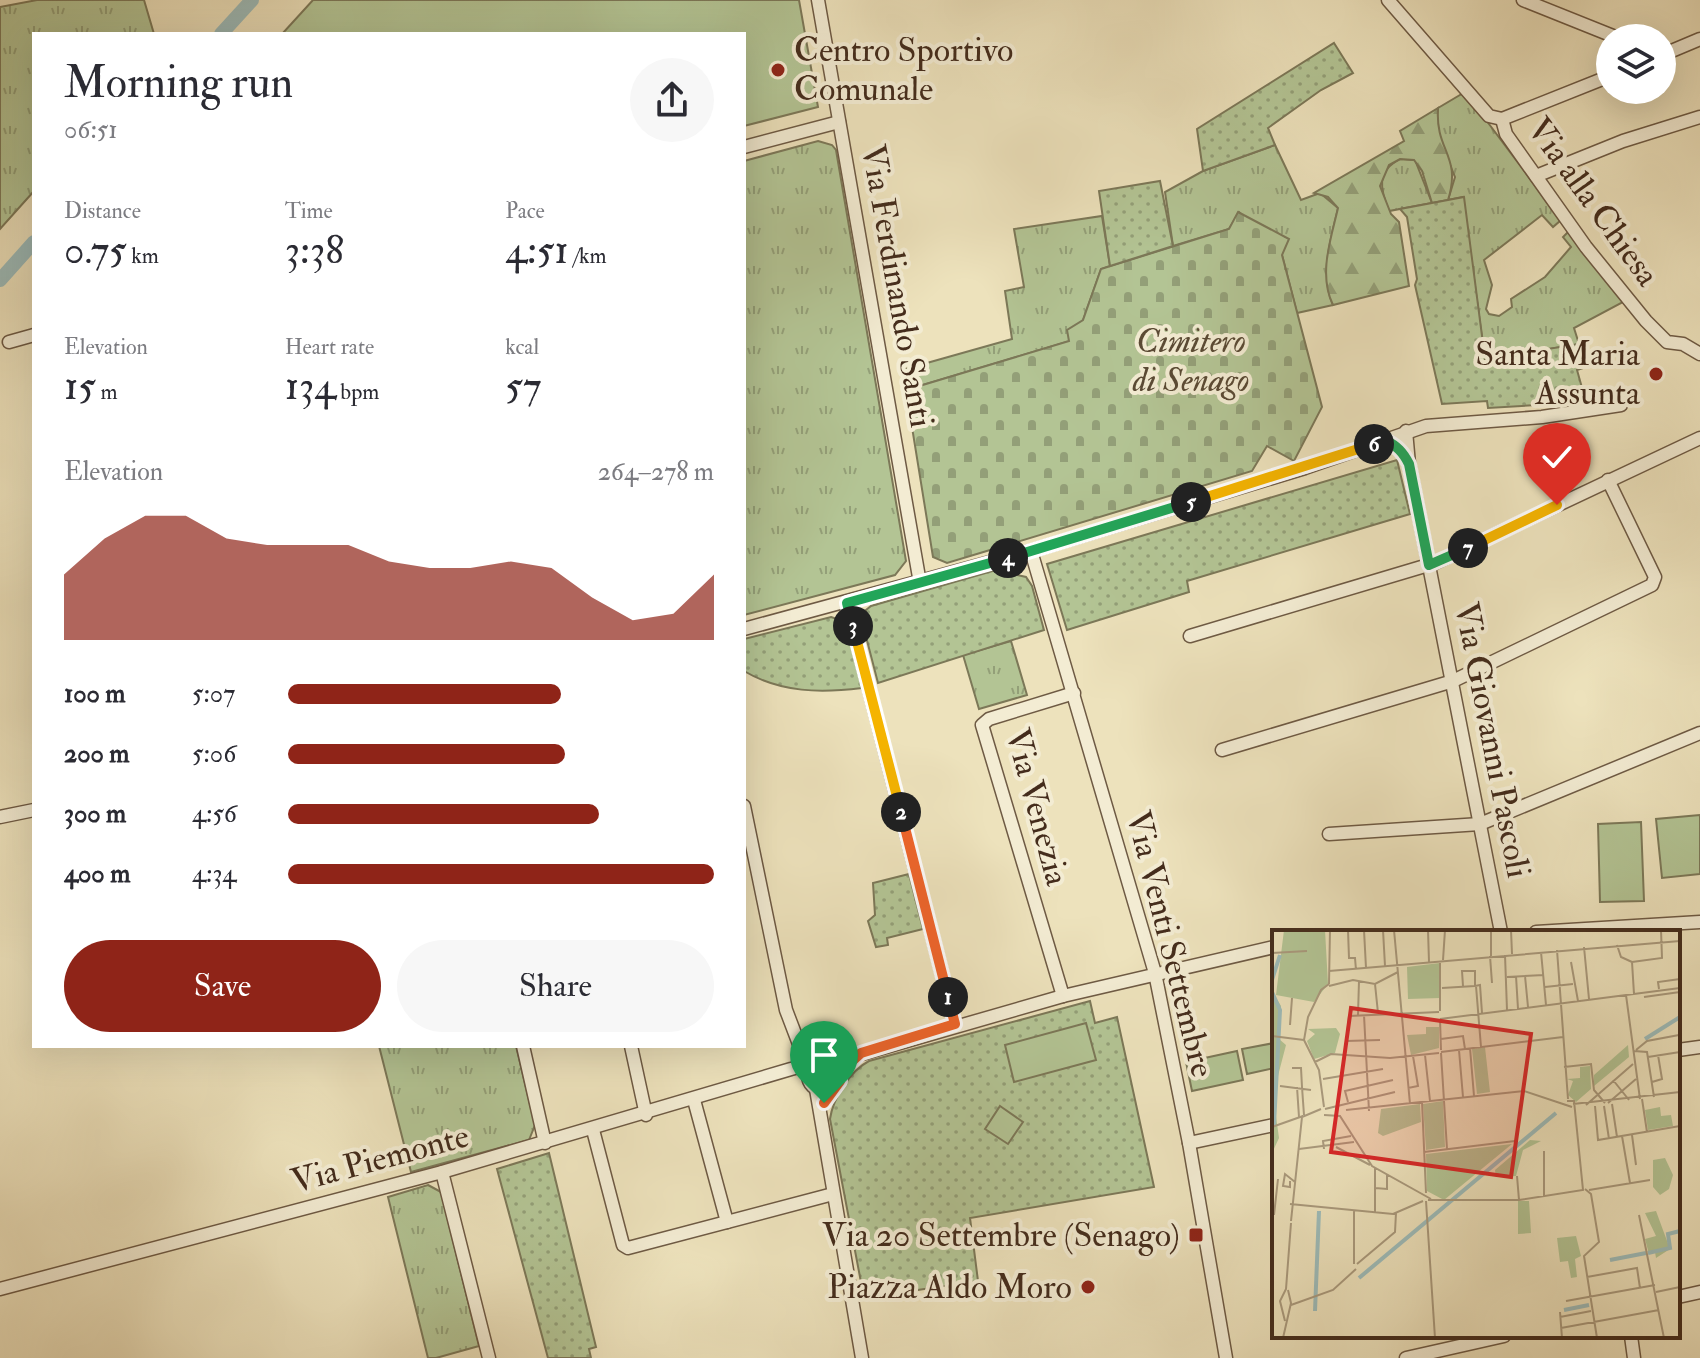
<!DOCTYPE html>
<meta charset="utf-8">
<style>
body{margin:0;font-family:"IM FELL Double Pica",serif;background:#f7f7f7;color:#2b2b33;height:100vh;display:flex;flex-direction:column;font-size:30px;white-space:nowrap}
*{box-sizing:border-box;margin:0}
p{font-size:26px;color:#7c7c81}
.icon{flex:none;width:44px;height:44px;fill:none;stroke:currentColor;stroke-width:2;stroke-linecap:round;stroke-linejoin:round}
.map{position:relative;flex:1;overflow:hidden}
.drawer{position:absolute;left:32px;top:32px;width:714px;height:1016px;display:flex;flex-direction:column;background:#fff;border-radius:0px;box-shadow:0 8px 32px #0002}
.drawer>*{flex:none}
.fabs{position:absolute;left:1596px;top:24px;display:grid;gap:16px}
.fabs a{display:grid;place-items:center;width:80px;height:80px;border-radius:50%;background:#fff;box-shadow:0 8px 32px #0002;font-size:40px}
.pin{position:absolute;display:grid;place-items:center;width:68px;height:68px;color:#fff;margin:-82px -34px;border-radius:50% 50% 50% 0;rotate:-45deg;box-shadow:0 0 8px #0007}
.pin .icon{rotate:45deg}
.km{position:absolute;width:40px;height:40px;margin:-20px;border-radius:50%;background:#222;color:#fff;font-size:22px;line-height:40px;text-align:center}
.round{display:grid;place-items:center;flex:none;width:84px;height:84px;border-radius:42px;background:#f7f7f7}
.summary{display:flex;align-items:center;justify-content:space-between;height:136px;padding:0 32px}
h1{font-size:44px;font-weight:600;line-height:60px}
.figures{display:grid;grid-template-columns:repeat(3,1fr);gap:12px;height:136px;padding:8px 32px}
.figures div{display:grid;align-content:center}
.figures b{font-size:40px;font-weight:600}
.figures small{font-size:22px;font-weight:400}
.figures p{font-size:22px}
.chart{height:224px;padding:16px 32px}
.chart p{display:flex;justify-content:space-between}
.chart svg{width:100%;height:144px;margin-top:8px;fill:#8f2418;opacity:.7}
.cta{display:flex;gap:16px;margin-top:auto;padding:16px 32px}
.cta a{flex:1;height:92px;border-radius:48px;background:#8f2418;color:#fff;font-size:32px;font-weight:600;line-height:92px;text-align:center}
.cta a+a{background:#f7f7f7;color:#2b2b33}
ul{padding:0 32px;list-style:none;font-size:26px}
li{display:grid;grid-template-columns:128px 96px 1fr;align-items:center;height:60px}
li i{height:20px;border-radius:10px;background:#8f2418}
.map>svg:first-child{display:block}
.grass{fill:url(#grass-tufts);stroke:#7c7858;stroke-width:2}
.forest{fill:url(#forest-firs);stroke:#7c7858;stroke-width:2}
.cemetery{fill:url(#cemetery-stones);stroke:#7c7858;stroke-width:2}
.park{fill:url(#park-dots);stroke:#7c7858;stroke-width:2}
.pitch{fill:#b3c494;stroke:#7c7858;stroke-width:2}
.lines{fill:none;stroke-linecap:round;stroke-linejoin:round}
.canal{stroke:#9dbcba;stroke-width:14}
.minor-casing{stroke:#6e5a44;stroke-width:15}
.minor{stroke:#f3ecd3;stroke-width:12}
.split-1-casing{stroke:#fff;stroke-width:16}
.split-2-casing{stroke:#fff;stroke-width:16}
.split-3-casing{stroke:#fff;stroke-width:16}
.split-4-casing{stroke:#fff;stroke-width:16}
.split-5-casing{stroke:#fff;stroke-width:16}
.split-6-casing{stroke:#fff;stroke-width:16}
.split-7-casing{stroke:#fff;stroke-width:16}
.split-8-casing{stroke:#fff;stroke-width:16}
.split-1{stroke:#f0652b;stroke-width:10}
.split-2{stroke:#f0652b;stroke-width:10}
.split-3{stroke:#f5b400;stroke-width:10}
.split-4{stroke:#22a559;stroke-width:10}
.split-5{stroke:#22a559;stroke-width:10}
.split-6{stroke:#f5b400;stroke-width:10}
.split-7{stroke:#22a559;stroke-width:10}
.split-8{stroke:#f5b400;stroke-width:10}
.poi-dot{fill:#8f2418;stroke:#f3ecd3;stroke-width:3}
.labels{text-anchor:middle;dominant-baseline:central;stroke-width:8;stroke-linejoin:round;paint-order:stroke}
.poi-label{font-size:34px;fill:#442c1c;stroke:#f3ecd3;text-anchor:end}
.street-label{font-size:34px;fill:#442c1c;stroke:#f3ecd3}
.park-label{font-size:34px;font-style:italic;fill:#5a4a34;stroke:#f3ecd3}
.inset-river{fill:none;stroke:#9dbcba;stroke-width:4}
.inset-road{fill:none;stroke:#a9997c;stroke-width:2}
.view{fill:#d62828;fill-opacity:0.15;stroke:#d62828;stroke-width:4}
.inset-edge{fill:none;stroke:#442c1c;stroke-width:4}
</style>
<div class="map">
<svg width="1700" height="1358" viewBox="0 0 1700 1358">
<defs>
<pattern id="grass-tufts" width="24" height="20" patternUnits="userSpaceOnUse" patternTransform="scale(2)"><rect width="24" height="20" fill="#b3c494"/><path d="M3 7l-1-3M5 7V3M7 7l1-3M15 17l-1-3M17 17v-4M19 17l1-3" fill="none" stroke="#939f78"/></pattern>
<pattern id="forest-firs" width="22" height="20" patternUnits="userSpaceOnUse" patternTransform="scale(2)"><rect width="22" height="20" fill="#b3c494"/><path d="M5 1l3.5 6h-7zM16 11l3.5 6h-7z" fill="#939f78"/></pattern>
<pattern id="cemetery-stones" width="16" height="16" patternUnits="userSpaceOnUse" patternTransform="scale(2)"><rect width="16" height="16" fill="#b3c494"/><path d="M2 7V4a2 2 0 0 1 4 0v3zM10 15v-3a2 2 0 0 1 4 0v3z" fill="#939f78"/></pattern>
<pattern id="park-dots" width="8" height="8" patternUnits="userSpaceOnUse" patternTransform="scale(2)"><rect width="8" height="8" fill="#b3c494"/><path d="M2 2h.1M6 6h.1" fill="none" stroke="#939f78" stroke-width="1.8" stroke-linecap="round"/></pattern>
</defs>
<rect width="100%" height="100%" fill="#ede2bc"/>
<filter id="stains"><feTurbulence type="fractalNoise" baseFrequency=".0025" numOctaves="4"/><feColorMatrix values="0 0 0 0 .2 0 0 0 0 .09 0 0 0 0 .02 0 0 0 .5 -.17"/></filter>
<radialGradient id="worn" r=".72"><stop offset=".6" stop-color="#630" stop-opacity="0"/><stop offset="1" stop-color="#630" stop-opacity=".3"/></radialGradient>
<g class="grass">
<polygon points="37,0 144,0 154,34 34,34 34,191 0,229 0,7"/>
<polygon points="1465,92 1561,220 1553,227 1542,215 1484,260 1492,285 1486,309 1489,314 1499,316 1512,307 1511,299 1545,277 1571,247 1563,237 1569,231 1625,301 1574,328 1579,344 1485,360 1463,197 1448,200 1455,177 1436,131 1438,108"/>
<polygon points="818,141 832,145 836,150 906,561 895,575 744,615 744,161"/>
<path d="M1275,145L1301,200L1320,193L1338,208C1331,239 1319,274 1333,305L1297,313L1282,255L1239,212L1229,229L1173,246L1165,192L1203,171Z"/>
<path d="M1400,159L1415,160L1432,203L1389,211C1380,189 1376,171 1400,159Z"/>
<polygon points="1102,216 1110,266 1101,269 1083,320 1070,341 906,390 902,370 1012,339 1005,291 1024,287 1014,229"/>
<polygon points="1011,641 1027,695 979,709 963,655"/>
<polygon points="379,1046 516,1046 535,1125 529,1140 411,1172"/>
<polygon points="428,1185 441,1192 479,1346 436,1358 428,1358 388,1197"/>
</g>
<path class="forest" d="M1438,108C1435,152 1462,155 1448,200L1432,203L1422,171L1414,160L1400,159L1389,165L1380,186L1391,214L1399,222L1409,286L1333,305C1318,274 1331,239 1338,208L1328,197L1314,193L1404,141L1400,131Z"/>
<polygon class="cemetery" points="1238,212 1289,239 1282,255 1322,407 1294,461 1267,446 1252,471 947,563 933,557 906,390 1069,341 1067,330 1083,320 1101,269 1229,229"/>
<g class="park">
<polygon points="1334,43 1353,73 1321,90 1268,128 1275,145 1203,171 1197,129"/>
<polygon points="1160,181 1173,246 1110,266 1099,191"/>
<polygon points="1464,197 1485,359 1579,344 1586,367 1577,370 1586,402 1488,408 1487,401 1442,404 1415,285 1417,279 1407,217 1400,209"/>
<polygon points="1397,460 1410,514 1187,581 1189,592 1067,630 1047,564"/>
<polygon points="996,570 1026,577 1032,586 1044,630 878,683 863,625 866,610 871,606"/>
<path d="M831,617L846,622L862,688C821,693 781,693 744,671V639Z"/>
<polygon points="909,874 923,929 887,938 888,945 876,947 868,921 875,915 873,883"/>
<path d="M1090,1001L1095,1023L1117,1017L1154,1187L970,1218L978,1281L864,1298L830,1119C833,1098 850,1071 869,1061Z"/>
<polygon points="549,1153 596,1347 589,1349 591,1358 548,1358 497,1169"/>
</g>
<g class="pitch">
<polygon points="313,0 799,0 818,107 744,126 744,34 282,34"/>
<polygon points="1700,815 1700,874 1662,878 1656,819"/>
<polygon points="1641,822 1644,901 1600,902 1598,824"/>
<polygon points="1086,1023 1096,1060 1014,1082 1005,1045"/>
<polygon points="1274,1043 1274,1068 1247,1074 1242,1049"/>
<polygon points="1237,1051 1243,1080 1192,1091 1186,1062"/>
<polygon points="1000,1106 1023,1122 1008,1144 985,1129"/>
</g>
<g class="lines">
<g class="canal">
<polyline points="221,34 252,0"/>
<polyline points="0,280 34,242"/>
</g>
<g class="minor-casing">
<g id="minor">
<polyline points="818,0 920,583"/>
<polyline points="1388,0 1489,116 1502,119"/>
<polyline points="1523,0 1618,38"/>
<polyline points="1662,55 1700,39"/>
<polyline points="1502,119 1506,134 1586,247 1646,321 1667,342 1683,344 1700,354"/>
<polyline points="1502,119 1610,76"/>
<polyline points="744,147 839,122"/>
<polyline points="1536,176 1623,141 1700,117"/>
<polyline points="9,342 34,335"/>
<polyline points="1406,431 1409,464 1501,932"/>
<polyline points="1031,551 1155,973 1189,1143 1226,1358"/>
<polyline points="847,603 955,1024"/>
<polyline points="744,629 1031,551 1305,468 1426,426 1542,417 1621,405"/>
<polyline points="1190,636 1435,563 1700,438"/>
<polyline points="1222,750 1453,681 1652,585 1655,577 1608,480"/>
<polyline points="744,806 786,1010 807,1065"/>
<polyline points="0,817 34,810"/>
<polyline points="1329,834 1480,824 1700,733"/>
<polyline points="1536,932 1700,922"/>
<polyline points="1063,996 982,725 989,719 1074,693"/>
<polyline points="523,1046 545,1143"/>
<polyline points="631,1046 646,1115"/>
<polyline points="1678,1050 1700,1047"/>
<circle cx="824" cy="1075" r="16"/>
<polyline points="834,1062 1063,996 1274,947"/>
<polyline points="816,1089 862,1358"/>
<polyline points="694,1100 727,1222"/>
<polyline points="593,1130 623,1245 628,1248 833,1194"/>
<polyline points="1189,1143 1274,1125"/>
<polyline points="442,1172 489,1358"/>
<polyline points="0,1289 442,1172 791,1069 807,1065 810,1068"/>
<polyline points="1678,1297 1700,1292"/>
<polyline points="1631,1336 1634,1358"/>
<polyline points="1406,1358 1504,1336"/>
</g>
</g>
<use href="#minor" class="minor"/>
</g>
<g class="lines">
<g class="split-1-casing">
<polyline id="split-1" points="824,1103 840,1081 840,1072 861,1053 955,1024 948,997"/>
</g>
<g class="split-2-casing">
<polyline id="split-2" points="901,812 948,997"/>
</g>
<g class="split-3-casing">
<polyline id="split-3" points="853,626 901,812"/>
</g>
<g class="split-4-casing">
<polyline id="split-4" points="853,626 847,603 1008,558"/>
</g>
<g class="split-5-casing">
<polyline id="split-5" points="1008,558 1191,502"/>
</g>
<g class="split-6-casing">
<polyline id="split-6" points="1191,502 1374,444"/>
</g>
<g class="split-7-casing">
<path id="split-7" d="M1374,444L1385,440C1397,446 1403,452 1409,464L1429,565L1468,548"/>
</g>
<g class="split-8-casing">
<polyline id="split-8" points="1468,548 1557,505"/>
</g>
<use href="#split-1" class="split-1"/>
<use href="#split-2" class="split-2"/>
<use href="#split-3" class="split-3"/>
<use href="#split-4" class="split-4"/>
<use href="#split-5" class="split-5"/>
<use href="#split-6" class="split-6"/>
<use href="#split-7" class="split-7"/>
<use href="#split-8" class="split-8"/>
</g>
<g class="poi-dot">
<circle cx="778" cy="70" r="8"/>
<circle cx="1656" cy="374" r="8"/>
<rect x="1188" y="1227" width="16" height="16" rx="4"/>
<circle cx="1088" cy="1287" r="8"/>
</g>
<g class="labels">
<g class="poi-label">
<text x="794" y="50" text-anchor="start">Centro Sportivo<tspan x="794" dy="39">Comunale</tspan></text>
<text x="1640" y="354">Santa Maria<tspan x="1640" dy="39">Assunta</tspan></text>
<text x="1180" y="1235">Via 20 Settembre (Senago)</text>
<text x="1072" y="1287">Piazza Aldo Moro</text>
</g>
<g class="street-label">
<text transform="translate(1593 202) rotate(54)">Via alla Chiesa</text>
<text transform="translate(897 286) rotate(80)">Via Ferdinando Santi</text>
<text transform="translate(1492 740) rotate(79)">Via Giovanni Pascoli</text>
<text transform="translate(1037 807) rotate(75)">Via Venezia</text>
<text transform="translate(1170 944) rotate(76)">Via Venti Settembre</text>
<text transform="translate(380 1159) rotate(-15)">Via Piemonte</text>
</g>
<g class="park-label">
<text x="1191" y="341">Cimitero<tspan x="1191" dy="39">di Senago</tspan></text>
</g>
</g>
<g transform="translate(1272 930)">
<rect width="408" height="408" fill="#ede2bc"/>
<path d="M213,117L218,162L205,164L200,119ZM171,171L173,217L154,220L151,174ZM258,210L269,211L251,220L244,246L224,247L223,240ZM384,281L398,319L384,328L383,322L377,324L373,309L384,306L373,283ZM304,306L309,326L303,329L305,347L299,348L296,331L288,332L285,308Z" fill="#b3c494"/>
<path d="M0,61L9,76L7,109L14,115L1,165L7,208L0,223Z" fill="#b3c494"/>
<path d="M148,174L149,192L111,206L106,203L109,179ZM393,228L401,245L397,259L388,265L381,257V230Z" fill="#b3c494"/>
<path d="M12,0H53L56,54L42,72L4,65ZM168,33V68L136,69L135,37ZM154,97H167V118L139,125L135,105L154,104ZM64,98L68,104L63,123L42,129L35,111L43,104L36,99ZM356,115L357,127L322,156V145ZM318,136L319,159L304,172L296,165L301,151L295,149L308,148V137ZM388,177L389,186L399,185L401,196L376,200L373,180Z" fill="#b3c494"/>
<path d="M240,214L172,270L155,261L154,224ZM246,271H257L259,303L246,304Z" fill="#b3c494"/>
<path class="inset-river" d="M0,50L8,25M0,62L8,80L2,195M373,109L408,87M376,323L398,318L396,304L408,301M338,330L374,323M87,348L284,183M292,380L317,375M43,381L47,281"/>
<path class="inset-road" d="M76,0L77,28H83L84,40M92,0L94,38M111,0L113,36M122,0L138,174M156,0L157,32M219,0V26M239,0L240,24M345,15L349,27L360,32M312,17L317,69M285,20L296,169M269,22L274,75M0,23L35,21M233,25L235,80M218,26L220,53M171,30L173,0M299,32L306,71M360,32L390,28L389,0M360,32L362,64M57,41L408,11M244,46L246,79M253,46L256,77M235,47L272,45M57,54L58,0M103,54L106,83M57,56L81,50L103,54L126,42M191,56L190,41H203V56M203,56L208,55L210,83M204,56L209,117M273,57L301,54M170,58L203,56M387,59L386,52L408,49M354,65L368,169M372,67L408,62M168,81V31M86,85L87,51M92,85L97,181M168,89L408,58M168,89L169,120M18,95L20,68M0,106L32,110M169,109L191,106L193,119M74,111L108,110M198,118L202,166M187,120L191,167M364,120L375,111L407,105M362,121L375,122L382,167M169,122L291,107M169,123L175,219M73,124L77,86L167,82M153,125L158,171M376,127L408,122M43,132L59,124L118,128L167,123M292,137L319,134L322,160L333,173M20,138H29L30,157M51,149L111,139M341,150L357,170M380,152L390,149L386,125M8,156L39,160M25,157L27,187M30,157L32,185M136,158L146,156L141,126M370,169L375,202M76,172L73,161L121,150M150,172L154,263M336,173L364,149M301,174L408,162M340,174L345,207M314,175L361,134M323,176L326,210L408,196M332,176L337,209M52,177L47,140L32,110L36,87L49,60L57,54M53,179L123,162M74,180L252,161L300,177M52,185L68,186L100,236L159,269M0,197L31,186M360,205L364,235M350,206L358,253M64,217L98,235M27,219L82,212M52,219L51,211L79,206M152,222L243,211M245,246L247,270M18,251V257L11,256L13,244L23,252M103,258L115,259V245M313,259L319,264L327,312L312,326L325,408M317,260L378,250M272,267V221M156,270H247L311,260L302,171H295M154,271L163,408M18,274L121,284L151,271M103,282V238M2,285L6,249M367,285L392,408M19,291L30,187L49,179M82,334V281M85,334L123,302L124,283M315,347L365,338L368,358M384,362L408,357M294,371L383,355M19,375L61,360L84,339M288,382L290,408M288,387L319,381M13,391L8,371L14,359L19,293M289,398L387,380M11,408L19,373L16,360"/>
<path class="view" d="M79,78L259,104L239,247L59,222Z"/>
<rect width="408" height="408" class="inset-edge"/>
</g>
<rect width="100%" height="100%" filter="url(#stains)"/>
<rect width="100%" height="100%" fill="url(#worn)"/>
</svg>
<div class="fabs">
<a><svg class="icon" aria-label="layers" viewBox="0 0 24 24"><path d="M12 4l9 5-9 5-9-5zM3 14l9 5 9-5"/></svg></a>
</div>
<div class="pin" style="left:824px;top:1103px;background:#1e9e55"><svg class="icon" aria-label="arrive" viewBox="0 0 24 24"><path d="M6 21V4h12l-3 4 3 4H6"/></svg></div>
<div class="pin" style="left:1557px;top:505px;background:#d93025"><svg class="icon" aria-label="check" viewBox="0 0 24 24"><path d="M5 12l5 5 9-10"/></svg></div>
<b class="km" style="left:948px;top:997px">1</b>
<b class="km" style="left:901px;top:812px">2</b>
<b class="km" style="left:853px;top:626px">3</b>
<b class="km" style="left:1008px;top:558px">4</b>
<b class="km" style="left:1191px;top:502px">5</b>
<b class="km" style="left:1374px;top:444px">6</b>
<b class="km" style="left:1468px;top:548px">7</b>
<section class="drawer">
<div class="summary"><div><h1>Morning run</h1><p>06:51</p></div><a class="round"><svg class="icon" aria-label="share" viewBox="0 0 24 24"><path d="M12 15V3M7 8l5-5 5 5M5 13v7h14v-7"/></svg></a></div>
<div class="figures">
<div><p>Distance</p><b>0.75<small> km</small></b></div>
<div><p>Time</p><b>3:38</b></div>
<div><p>Pace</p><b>4:51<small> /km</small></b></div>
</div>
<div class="figures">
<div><p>Elevation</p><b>15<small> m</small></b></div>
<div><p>Heart rate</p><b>134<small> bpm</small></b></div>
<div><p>kcal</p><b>57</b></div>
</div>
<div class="chart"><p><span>Elevation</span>264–278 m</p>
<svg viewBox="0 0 160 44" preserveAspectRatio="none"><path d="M0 44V24L10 13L20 6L30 6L40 13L50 15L60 15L70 15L80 20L90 22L100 22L110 20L120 22L130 31L140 38L150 36L160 24V44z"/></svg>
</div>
<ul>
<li><b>100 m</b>5:07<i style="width:64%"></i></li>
<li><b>200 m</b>5:06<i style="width:65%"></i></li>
<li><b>300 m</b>4:56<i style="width:73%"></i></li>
<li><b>400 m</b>4:34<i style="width:100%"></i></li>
</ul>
<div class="cta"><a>Save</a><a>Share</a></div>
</section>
</div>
